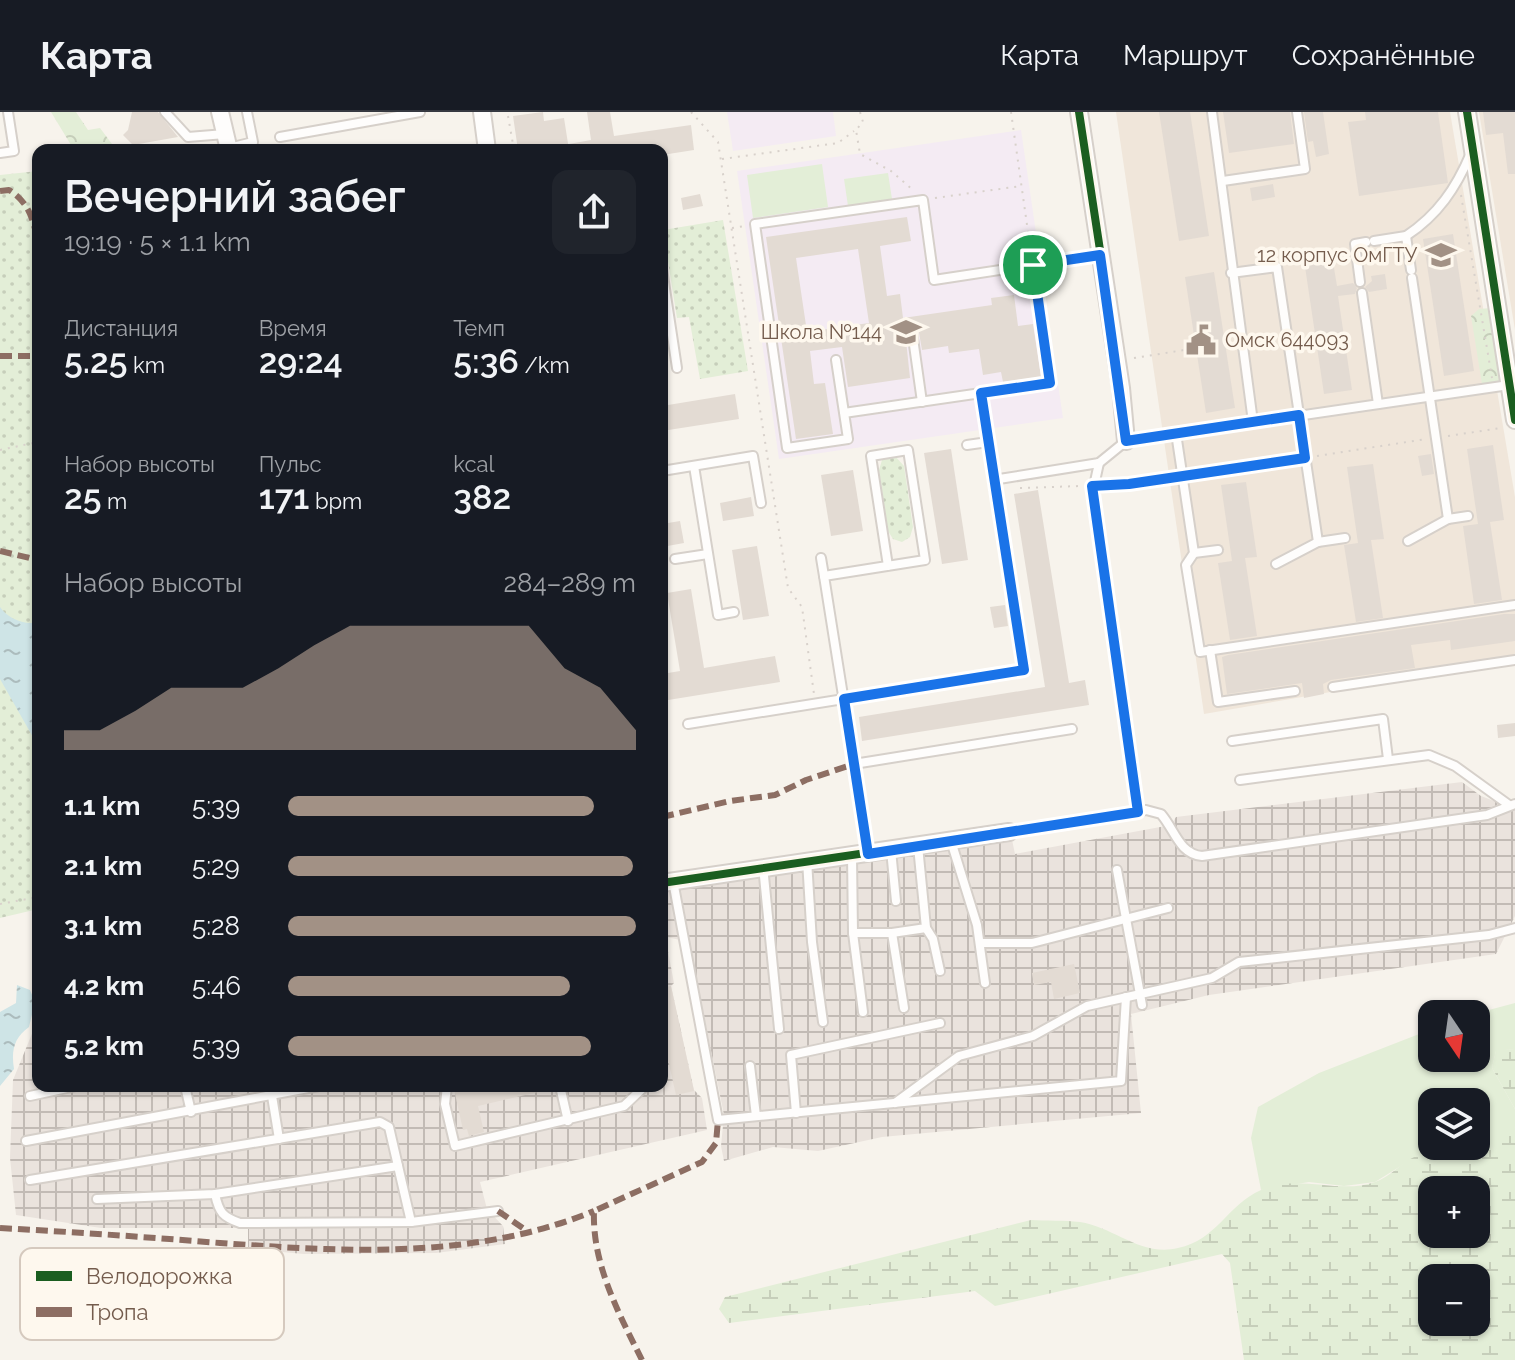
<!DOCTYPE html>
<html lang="ru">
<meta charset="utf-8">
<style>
body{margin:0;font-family:Raleway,sans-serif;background:#20242c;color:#f1f3f6;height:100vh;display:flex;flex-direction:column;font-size:30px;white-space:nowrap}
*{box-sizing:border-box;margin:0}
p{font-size:26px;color:#9ea1a6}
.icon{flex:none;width:44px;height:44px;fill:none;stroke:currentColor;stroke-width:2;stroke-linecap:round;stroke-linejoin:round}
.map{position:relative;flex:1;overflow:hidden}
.side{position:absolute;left:32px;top:32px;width:636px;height:948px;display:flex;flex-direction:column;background:#171b24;border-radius:16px;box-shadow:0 2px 6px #0004}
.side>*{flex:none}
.needle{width:52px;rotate:167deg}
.buttons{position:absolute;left:1418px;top:888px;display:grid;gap:16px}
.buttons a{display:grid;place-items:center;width:72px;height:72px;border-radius:16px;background:#171b24;box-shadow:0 2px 6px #0004;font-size:40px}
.pin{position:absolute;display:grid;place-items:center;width:68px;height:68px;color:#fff;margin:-34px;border:4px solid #fff;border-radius:50%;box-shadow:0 2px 8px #0007}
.round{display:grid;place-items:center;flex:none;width:84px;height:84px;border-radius:16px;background:#20242c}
.summary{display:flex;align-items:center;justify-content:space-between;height:136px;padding:0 32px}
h1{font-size:44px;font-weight:600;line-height:60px}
.metrics{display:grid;grid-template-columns:repeat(3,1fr);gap:12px;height:136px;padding:8px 32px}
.metrics div{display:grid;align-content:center}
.metrics b{font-size:34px;font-weight:600}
.metrics small{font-size:22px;font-weight:400}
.metrics p{font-size:22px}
.chart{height:224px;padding:16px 32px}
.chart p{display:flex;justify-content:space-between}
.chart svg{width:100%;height:144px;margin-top:8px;fill:#a29185;opacity:.7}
ul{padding:0 32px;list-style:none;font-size:26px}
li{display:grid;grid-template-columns:128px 96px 1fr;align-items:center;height:60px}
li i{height:20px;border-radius:10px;background:#a29185}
header{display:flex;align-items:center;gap:48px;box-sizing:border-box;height:112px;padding:0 40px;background:#171b24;border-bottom:2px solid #363941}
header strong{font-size:38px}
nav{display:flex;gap:44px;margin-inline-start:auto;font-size:28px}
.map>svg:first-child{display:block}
.residential{fill:#f0e6da}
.industrial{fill:url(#industrial-grid)}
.education{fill:#f4ebf3}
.grass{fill:#e3eed7}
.forest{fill:url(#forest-crowns)}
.wetland{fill:url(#wetland-marsh);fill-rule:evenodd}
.park{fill:url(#park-dots)}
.water{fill:url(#water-ripples)}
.building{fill:#e3dbd3;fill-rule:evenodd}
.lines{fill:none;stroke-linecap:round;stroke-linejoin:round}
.lane-casing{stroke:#d6d0ca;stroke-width:12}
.street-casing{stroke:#d6d0ca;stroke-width:20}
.path{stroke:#d8d1cb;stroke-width:2;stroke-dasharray:2 6;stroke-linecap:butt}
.lane{stroke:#fefdfc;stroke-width:8}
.street{stroke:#fefdfc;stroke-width:16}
.quiet{stroke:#8d6e63;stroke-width:6;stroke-dasharray:12 6;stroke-linecap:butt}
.cycleway-casing{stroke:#fef8ee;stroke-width:13}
.cycleway{stroke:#1b5e20;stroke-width:8}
.route-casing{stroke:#fff;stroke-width:16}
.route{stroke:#1a73e8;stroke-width:10}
.labels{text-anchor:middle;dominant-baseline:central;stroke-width:7;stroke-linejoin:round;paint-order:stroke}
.poi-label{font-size:20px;fill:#745c4d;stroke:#fef8ee;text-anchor:end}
.key{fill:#fef8ee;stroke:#d5c9be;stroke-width:2}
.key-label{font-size:22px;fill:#745c4d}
</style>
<header>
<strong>Карта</strong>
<nav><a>Карта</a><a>Маршрут</a><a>Сохранённые</a></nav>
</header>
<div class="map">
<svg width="1515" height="1248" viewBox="0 0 1515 1248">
<defs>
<pattern id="industrial-grid" width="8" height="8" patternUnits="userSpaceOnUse" patternTransform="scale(2)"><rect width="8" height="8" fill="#eae3dd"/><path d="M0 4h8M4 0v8" fill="none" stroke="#c2bbb5"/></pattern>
<pattern id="forest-crowns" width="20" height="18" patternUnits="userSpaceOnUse" patternTransform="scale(2)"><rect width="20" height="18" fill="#e3eed7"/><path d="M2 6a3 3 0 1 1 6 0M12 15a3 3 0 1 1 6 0" fill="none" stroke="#c6ceba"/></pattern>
<pattern id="wetland-marsh" width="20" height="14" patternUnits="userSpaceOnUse" patternTransform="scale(2)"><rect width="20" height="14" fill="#e3eed7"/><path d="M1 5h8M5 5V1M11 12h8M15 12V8" fill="none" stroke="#c6ceba"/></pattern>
<pattern id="park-dots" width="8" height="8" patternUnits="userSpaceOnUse" patternTransform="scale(2)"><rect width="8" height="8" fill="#e3eed7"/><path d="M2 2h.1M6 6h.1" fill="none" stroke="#c6ceba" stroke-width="1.8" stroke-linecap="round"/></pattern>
<pattern id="water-ripples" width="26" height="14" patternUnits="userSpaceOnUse" patternTransform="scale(2)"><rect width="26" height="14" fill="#cee4e6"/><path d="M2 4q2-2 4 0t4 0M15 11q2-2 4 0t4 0" fill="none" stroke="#acbcbd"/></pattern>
</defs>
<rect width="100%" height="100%" fill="#f7f3ec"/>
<g class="residential">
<polygon points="1116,0 1450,0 1515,385 1515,548 1204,602"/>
<polygon points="1479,0 1515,0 1515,218"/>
</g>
<g class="industrial">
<polygon points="1462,670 1481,684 1515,697 1515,804 1496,842 1209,883 1131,902 1141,1001 882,1025 818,1039 773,1035 724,1049 721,1034 724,1003 689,830 662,824 662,777 1011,723 1015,742 1171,713 1176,705"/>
<polygon points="662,831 667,834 674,871 671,874 694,978 702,986 707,1018 480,1070 487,1097 503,1114 505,1132 436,1141 304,1142 248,1137 248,1116 101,1116 16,1103 10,1046 13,968 38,907 38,974 662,974"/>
</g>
<g class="education">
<polygon points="727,0 833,0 836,24 733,39"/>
<polygon points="1021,18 1063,306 779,347 737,59"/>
</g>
<g class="grass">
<polygon points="822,52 828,95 753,106 747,63"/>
<polygon points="888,61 892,87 848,94 844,67"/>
<polygon points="1515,891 1515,937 1496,939 1492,956 1515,997 1515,1015 1512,1019 1476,1028 1476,990 1432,990 1432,1034 1454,1034 1417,1044 1375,1070 1344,1074 1309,1070 1261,1078 1251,1026 1258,995 1319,961 1432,917 1432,946 1476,946 1474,902"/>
</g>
<g class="forest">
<polygon points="51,0 76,0 88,18 100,16 112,32 112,38 74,38"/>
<polygon points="1491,196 1504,269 1482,272 1471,204 1479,197"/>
</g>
<g class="wetland">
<polygon points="1515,937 1515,997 1492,956 1496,938"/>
<path d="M1515,1015V1248H1244L1230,1151L1222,1142L995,1194L975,1179L729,1211L719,1197L725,1185L1031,1108C1047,1109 1064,1108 1080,1110C1114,1115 1141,1145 1178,1136C1217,1128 1227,1093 1261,1078C1298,1061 1339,1083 1375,1070C1390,1065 1402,1050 1416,1044C1435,1036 1456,1034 1476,1034V1028ZM1476,1078V1122H1432V1078ZM1476,1166V1210H1432V1166Z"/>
</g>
<g class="park">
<polygon points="38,59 38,797 0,806 0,63"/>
<polygon points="723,108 748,259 700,267 689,205 677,206 663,118"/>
<polygon points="895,344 904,354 913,415 910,425 902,430 893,427 888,419 879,358 882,348"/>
</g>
<g class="water">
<path d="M0,495C7,506 25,514 38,510V634L0,567Z"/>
<path d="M17,873L30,878L35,890L29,915C14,926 11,938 14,957L0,974V900L16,891Z"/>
</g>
<g class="building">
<polygon points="132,0 158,0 178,25 133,33 123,23 128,18"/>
<polygon points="543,0 544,9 564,6 569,38 518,38 513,4"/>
<polygon points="587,0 610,0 614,24 691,13 694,38 662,43 662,38 569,38 569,32 591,28"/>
<polygon points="1159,0 1190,0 1209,124 1179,129"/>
<polygon points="1223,0 1290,0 1294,32 1229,41"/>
<polygon points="1304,0 1323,0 1329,42 1316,45 1313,29 1308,30"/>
<polygon points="1365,0 1438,0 1448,71 1359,84 1348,10 1366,8"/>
<polygon points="1483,0 1515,0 1515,62 1508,62 1503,21 1486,23"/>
<polygon points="1273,72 1275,85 1252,89 1250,76"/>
<polygon points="700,82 703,94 683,98 681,86"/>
<path d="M907,105L911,129L880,134L887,184L900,182L903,206L992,193L991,186L1014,183L1018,214L1033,212L1041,265L1003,270L1001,260L983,263L979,237L949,241L948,234L922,238L918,215L910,212L905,219L910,266L848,275L842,235L810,239L814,272L825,271L833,322L796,327L766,125ZM858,137L869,211L807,220L796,146Z"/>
<polygon points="1453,122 1474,259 1444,264 1423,127"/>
<polygon points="1332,144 1337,174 1353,171 1357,176 1355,182 1338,184 1352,278 1324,282 1304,148"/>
<polygon points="1214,160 1235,296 1206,301 1185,165"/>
<polygon points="1385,162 1387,177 1369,180 1365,175 1372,169 1371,164"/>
<polygon points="735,282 739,307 662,319 662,294"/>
<polygon points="1493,333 1504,408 1490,410 1502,488 1474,492 1463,414 1478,412 1467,337"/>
<polygon points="951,337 968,448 942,452 924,341"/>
<polygon points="1431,342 1434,362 1422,364 1418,344"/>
<polygon points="1373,352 1384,427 1371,428 1383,506 1356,510 1344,433 1358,431 1347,355"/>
<polygon points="853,358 863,419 831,424 821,363"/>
<polygon points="1246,370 1257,445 1245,446 1257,524 1230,528 1218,451 1232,449 1221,373"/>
<polygon points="1038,378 1069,571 1085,568 1089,593 862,629 859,605 1045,575 1014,382"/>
<polygon points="751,385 754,404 723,409 720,391"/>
<polygon points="680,409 684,431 662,435 662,412"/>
<polygon points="757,434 769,504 743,508 732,438"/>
<polygon points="691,477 704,556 775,544 780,570 662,589 662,562 680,559 667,481"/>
<polygon points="1005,493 1008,514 994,516 990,495"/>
<polygon points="1504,502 1515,502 1515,529 1451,538 1450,528 1411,533 1415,556 1331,568 1323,572 1324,582 1304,586 1302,571 1227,582 1222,545 1228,543"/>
<polygon points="1515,611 1515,624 1498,626 1497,613"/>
<polygon points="1074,852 1080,881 1054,887 1051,870 1034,873 1032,861"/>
<polygon points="671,874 694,979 676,983 662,921 662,908 666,908 662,876"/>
<polygon points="466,974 546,974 547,978 478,994 484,1020 469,1024 467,1017 463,1018 454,977"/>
</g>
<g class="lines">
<g class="lane-casing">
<g id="lane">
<polyline points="165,0 188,25 225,22"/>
<polyline points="1212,0 1253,310"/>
<polyline points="280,25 420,0"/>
<polyline points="229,36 253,30 247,0"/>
<polyline points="0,41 14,39 8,0"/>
<polyline points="1223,69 1305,57 1297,0"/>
<path d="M1406,124C1438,103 1456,76 1471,41"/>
<polyline points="1374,129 1406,124 1411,158"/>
<polyline points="662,157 677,256"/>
<polyline points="1231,161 1277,155 1318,430 1345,426"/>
<polyline points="1412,166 1448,407 1468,404"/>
<polyline points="1360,170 1355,132 1366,130"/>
<polyline points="1362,181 1378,292"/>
<polyline points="912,219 922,290"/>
<polyline points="836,248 848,327 787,336 755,112 923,88 934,168 1033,153 1050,271 844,301"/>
<polyline points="981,281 993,368"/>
<polyline points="1176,321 1194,441 1186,453 1200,540 1515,493"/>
<polyline points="967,333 988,330"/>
<polyline points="1099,351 1092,383 1138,700"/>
<polyline points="694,354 718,503 734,500"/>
<polyline points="662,359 753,344 761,391"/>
<polyline points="1408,429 1448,407"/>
<polyline points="1194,441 1218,438"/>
<polyline points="821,446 824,464"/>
<polyline points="675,447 708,442"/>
<polyline points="1276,452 1318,430"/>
<polyline points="1210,538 1218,590 1295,579"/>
<polyline points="1333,575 1515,548"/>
<polyline points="688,612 1024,558 993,368 1099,351 1126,329 1509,273"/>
<polyline points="1232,629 1383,607 1388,647"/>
<polyline points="854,652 1072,617"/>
<polyline points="1240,668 1429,643 1455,654 1509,693"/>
<path d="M1009,720L1146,698L1161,702C1175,718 1179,742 1202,744L1487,703L1515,692"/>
<polyline points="951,729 977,813 985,871"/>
<polyline points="891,738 896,789"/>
<polyline points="868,741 824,464 925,448 908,338 871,344 888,454"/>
<polyline points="852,744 853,821 863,900"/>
<polyline points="807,748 812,830 823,910"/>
<polyline points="763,754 779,917"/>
<polyline points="1117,758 1142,893"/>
<polyline points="673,769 718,1008 1121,969 1126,885"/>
<polyline points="926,816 933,827 940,859"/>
<polyline points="853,821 892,821 926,816 918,734"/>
<polyline points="892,821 904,896"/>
<polyline points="980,831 1032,831 1168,796"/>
<polyline points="750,954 756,1004"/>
<polyline points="185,974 191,1000"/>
<polyline points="447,974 445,992 455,1034 624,994 645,974"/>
<polyline points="560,974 568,1009"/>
<polyline points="30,984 76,974"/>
<polyline points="272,984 279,1027"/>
<polyline points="895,991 959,944 1033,924 1087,894 1212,866 1239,850 1489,823 1515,816"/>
<polyline points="796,1001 791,943 940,911"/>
<polyline points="26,1029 319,974"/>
<polyline points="30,1068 380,1010 389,1015 411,1110"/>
<path d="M215,1082C219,1101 223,1105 240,1111L411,1110L498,1099"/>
<polyline points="97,1087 215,1082 398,1054"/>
</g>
</g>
<g class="street-casing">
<g id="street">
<polyline points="220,0 229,38"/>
<polyline points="482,0 487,38"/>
<polyline points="1079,0 1121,276 1126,329"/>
<polyline points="1467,0 1515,308"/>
<polyline points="662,771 1009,720"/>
</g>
</g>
<g class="path">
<polyline points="691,0 718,30 788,476 802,495 814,582"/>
<polyline points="860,0 863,10 856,18 860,42 891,59 913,78"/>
<polyline points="1011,0 1031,141"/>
<polyline points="508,4 514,38"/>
<polyline points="722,47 838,31 854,19"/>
<polyline points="1461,83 1492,266"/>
<polyline points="935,86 1021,74"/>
<polyline points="732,116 745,114"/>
<polyline points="1043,152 1084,146"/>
<polyline points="1134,246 1184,238"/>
<polyline points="1448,324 1501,316"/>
<polyline points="0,338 38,330"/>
<polyline points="1317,344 1426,327"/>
<polyline points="1195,363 1295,347"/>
<polyline points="1107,373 1173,366"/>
<polyline points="1020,376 1081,374"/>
<polyline points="0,792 38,785"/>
</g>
<use href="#lane" class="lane"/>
<use href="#street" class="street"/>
<g class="quiet">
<path d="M0,79L9,78C29,90 34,109 38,131"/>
<polyline points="0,244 38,244"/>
<polyline points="0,439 38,448"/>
<polyline points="662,705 730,689 775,683 806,668 854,652"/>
<polyline points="498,1099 527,1119"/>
<path d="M0,1116C73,1120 146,1125 220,1131C345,1140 475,1148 594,1099"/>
<path d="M642,1248C619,1202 592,1152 594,1099L702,1050L716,1031L718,1008"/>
</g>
<g class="cycleway-casing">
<g id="cycleway">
<polyline points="1079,0 1121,276 1126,329"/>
<polyline points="1467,0 1515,308"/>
<polyline points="662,771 1009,720"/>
</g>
</g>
<use href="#cycleway" class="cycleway"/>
</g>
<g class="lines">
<g class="route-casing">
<polygon id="route" points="1100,143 1126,329 1299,303 1305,346 1129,372 1092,374 1138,700 868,742 844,587 1024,558 981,281 1050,271 1033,153"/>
</g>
<use href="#route" class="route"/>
</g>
<defs>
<g id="university-bare" transform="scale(2.4)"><path d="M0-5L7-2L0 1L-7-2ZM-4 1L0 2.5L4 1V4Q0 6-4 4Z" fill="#a29185" stroke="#fef8ee" stroke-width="2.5" paint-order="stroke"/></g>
<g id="school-bare" transform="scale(2.4)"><path d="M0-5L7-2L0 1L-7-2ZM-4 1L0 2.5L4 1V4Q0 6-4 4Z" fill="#a29185" stroke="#fef8ee" stroke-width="2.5" paint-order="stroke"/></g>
<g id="civic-bare" transform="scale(2.4)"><path d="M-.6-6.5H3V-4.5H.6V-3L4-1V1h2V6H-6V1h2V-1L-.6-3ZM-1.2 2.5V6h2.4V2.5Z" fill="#a29185" stroke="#fef8ee" stroke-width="2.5" paint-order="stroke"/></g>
</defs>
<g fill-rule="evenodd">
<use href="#university-bare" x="1441" y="143"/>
<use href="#school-bare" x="906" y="220"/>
<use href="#civic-bare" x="1201" y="228"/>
</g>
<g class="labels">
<g class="poi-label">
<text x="1417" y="143">12 корпус ОмГТУ</text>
<text x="882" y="220">Школа №144</text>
<text x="1225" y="228" text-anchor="start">Омск 644093</text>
</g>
</g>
<rect x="20" y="1136" width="264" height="92" rx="12" class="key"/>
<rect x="36" y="1159" width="36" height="10" fill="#1b5e20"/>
<rect x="36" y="1195" width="36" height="10" fill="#8d6e63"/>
<g class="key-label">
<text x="86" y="1172">Велодорожка</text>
<text x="86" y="1208">Тропа</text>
</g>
</svg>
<div class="buttons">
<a><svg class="needle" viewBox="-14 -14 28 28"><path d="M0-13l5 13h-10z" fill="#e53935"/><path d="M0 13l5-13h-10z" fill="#9ea1a6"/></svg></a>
<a><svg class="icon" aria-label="layers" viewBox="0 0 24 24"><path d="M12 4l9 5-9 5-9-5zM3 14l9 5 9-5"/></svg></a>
<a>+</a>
<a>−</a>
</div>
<div class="pin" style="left:1033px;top:153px;background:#1e9e55"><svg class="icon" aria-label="arrive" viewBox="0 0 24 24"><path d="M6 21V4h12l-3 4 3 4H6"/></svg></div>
<section class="side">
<div class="summary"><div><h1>Вечерний забег</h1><p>19:19 · 5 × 1.1 km</p></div><a class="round"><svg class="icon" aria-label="share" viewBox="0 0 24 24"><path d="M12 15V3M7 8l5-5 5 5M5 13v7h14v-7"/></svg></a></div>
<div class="metrics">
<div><p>Дистанция</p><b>5.25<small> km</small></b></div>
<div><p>Время</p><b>29:24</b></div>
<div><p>Темп</p><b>5:36<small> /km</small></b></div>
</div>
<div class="metrics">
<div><p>Набор высоты</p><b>25<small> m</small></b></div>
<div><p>Пульс</p><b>171<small> bpm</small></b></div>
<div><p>kcal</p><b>382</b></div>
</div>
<div class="chart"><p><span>Набор высоты</span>284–289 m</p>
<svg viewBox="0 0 160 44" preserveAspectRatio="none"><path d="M0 44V38L10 38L20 32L30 25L40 25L50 25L60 19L70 12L80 6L90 6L100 6L110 6L120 6L130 6L140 19L150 25L160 38V44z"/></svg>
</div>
<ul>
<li><b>1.1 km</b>5:39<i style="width:88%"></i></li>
<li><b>2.1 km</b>5:29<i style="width:99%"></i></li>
<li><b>3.1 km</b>5:28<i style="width:100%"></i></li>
<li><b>4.2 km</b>5:46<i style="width:81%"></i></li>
<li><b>5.2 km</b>5:39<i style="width:87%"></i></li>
</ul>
</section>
</div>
